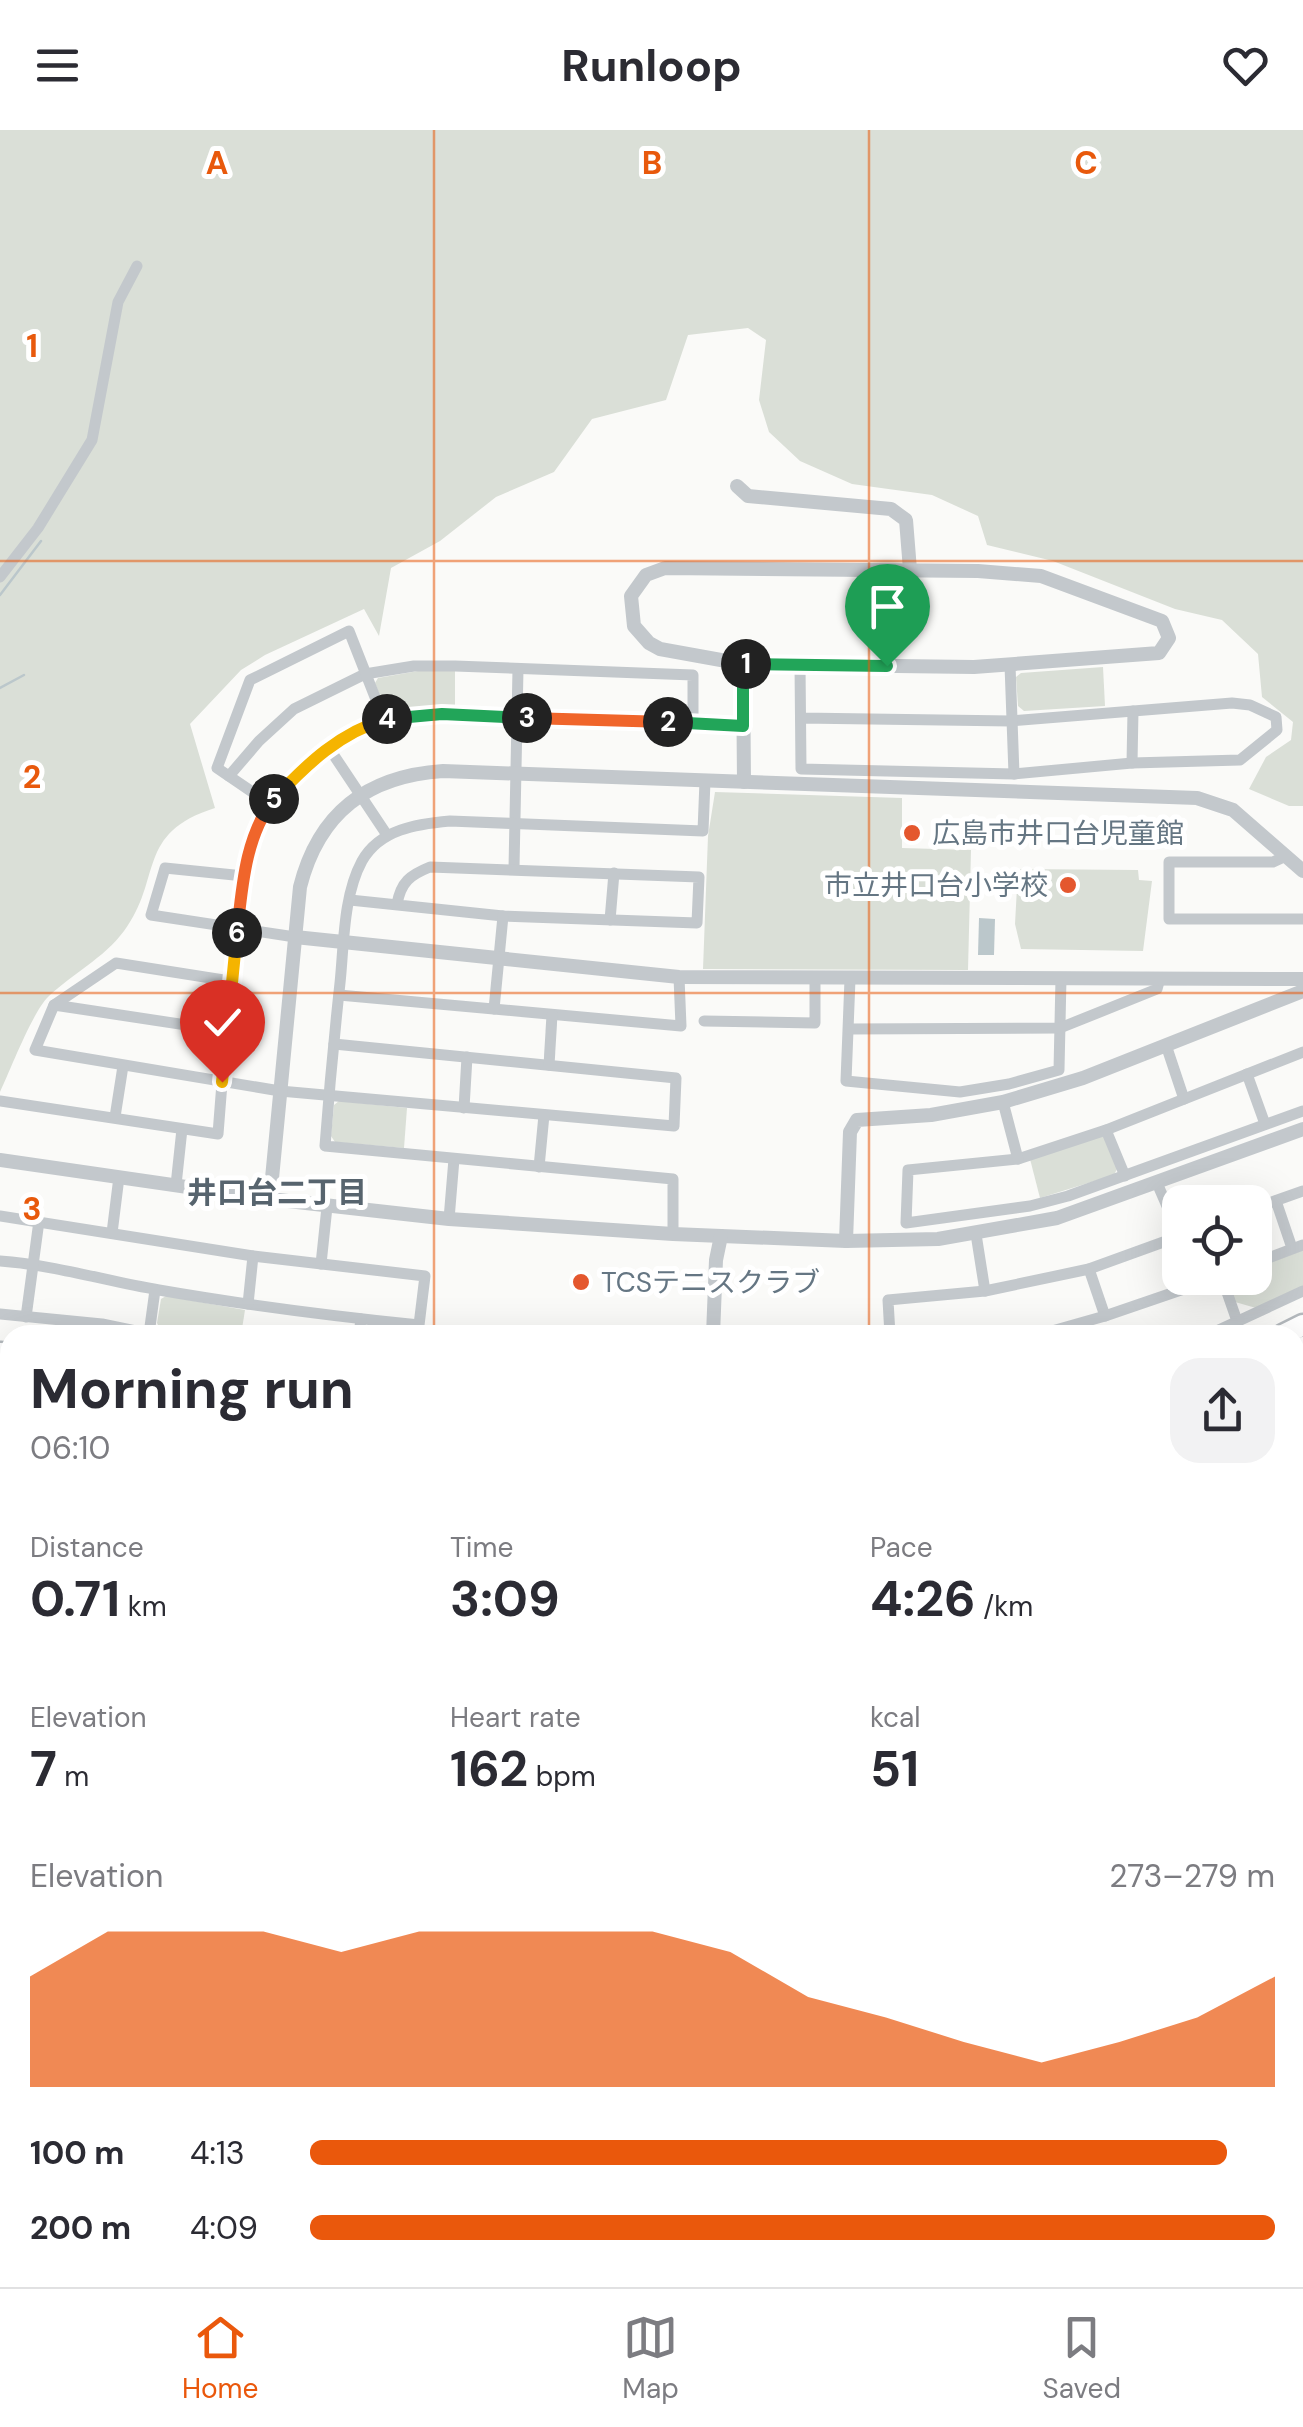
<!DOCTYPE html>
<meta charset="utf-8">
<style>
body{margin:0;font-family:"DM Sans","Noto Sans JP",sans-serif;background:#f2f2f3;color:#2b2b33;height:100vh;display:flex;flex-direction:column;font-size:38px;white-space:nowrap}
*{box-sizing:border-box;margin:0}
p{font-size:32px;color:#7c7c81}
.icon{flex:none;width:55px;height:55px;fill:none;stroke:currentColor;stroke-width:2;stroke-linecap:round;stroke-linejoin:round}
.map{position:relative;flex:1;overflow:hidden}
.side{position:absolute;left:0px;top:1195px;width:1305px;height:962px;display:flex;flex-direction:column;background:#fff;border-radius:30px 30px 0 0;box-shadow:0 10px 40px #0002}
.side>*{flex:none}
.controls{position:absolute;left:1162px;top:1055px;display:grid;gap:20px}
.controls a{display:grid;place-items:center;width:110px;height:110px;border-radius:20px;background:#fff;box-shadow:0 10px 40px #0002;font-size:50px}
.pin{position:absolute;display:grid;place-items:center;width:85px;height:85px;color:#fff;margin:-102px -42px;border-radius:50% 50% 50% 0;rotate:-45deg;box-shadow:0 0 10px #0007}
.pin .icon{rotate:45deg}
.km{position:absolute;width:50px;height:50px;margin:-25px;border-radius:50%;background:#222;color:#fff;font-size:28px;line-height:50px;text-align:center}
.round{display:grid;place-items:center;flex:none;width:105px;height:105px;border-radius:30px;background:#f2f2f3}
.head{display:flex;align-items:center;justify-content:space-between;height:170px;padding:0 30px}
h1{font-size:55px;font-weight:700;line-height:75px}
.stats{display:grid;grid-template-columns:repeat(3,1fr);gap:15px;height:170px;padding:10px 30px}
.stats div{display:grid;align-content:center}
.stats b{font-size:50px;font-weight:700}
.stats small{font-size:28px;font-weight:400}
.stats p{font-size:28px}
.chart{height:280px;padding:20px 30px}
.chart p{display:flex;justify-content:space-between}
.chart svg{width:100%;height:180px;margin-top:10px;fill:#ea580c;opacity:.7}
ul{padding:0 30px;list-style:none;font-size:32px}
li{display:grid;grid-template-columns:160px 120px 1fr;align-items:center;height:75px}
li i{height:25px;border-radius:12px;background:#ea580c}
header{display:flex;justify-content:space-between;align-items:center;height:130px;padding:0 30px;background:#fff;font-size:45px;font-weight:700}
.menu{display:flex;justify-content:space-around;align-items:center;height:140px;border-top:2px solid #e1e1e2;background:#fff;font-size:28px;color:#7c7c81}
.menu a{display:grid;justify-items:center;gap:5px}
.menu .selected{color:#ea580c}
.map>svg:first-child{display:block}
.green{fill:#dadfd7}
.water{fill:#bbc7cb}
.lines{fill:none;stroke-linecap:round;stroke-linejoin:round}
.stream{stroke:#bbc7cb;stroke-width:2.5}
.motorway-casing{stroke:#b4b9bd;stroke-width:25}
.minor{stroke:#c3c8cc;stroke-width:11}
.tertiary{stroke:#c3c8cc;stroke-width:14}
.motorway{stroke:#fff;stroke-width:20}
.split-1-casing{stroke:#fff;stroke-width:20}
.split-2-casing{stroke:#fff;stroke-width:20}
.split-3-casing{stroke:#fff;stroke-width:20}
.split-4-casing{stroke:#fff;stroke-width:20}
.split-5-casing{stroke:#fff;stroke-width:20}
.split-6-casing{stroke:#fff;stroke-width:20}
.split-7-casing{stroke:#fff;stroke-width:20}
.split-1{stroke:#22a559;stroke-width:12}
.split-2{stroke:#22a559;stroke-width:12}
.split-3{stroke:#f0652b;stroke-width:12}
.split-4{stroke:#22a559;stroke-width:12}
.split-5{stroke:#f5b400;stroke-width:12}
.split-6{stroke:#f0652b;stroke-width:12}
.split-7{stroke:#f5b400;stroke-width:12}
.grid{fill:none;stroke:#e8590c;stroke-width:2.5;stroke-opacity:0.55}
.poi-dot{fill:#e4572e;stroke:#fff;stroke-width:4}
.labels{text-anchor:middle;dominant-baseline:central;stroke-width:10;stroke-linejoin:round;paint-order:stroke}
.poi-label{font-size:28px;fill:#657683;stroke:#fff;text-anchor:start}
.neighbourhood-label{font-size:30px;font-weight:bold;fill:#57646e;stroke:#fff}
.grid-label{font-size:32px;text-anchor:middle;font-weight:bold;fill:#e8590c;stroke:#fff;stroke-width:10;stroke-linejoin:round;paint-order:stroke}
</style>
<header><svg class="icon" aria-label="menu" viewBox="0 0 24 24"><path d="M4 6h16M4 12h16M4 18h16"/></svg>Runloop<svg class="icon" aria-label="heart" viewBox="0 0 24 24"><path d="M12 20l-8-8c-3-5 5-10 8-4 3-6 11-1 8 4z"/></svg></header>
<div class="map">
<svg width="1303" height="2157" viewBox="0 0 1303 2157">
<rect width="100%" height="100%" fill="#fafaf8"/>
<g class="green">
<path d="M0,0H1303V676H1289L1249,659L1266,627L1291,610L1293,592L1262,567L1258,524L1222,490L1175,479L1053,431L987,415L978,386L932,365L852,354L800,331L769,302L759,270L766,210L748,198L688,205L666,270L592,289L554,342L496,367L440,411L391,438L379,506L364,479L265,525L241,540L190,594L215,678C135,703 163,749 124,801C103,829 73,843 48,867C32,883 10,941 0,962Z"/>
<polygon points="1103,537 1105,576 1024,581 1018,576 1016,547 1021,543"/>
<polygon points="418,541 455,541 455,580 392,584 386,581 375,553 378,548"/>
<polygon points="715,662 902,668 902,718 971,720 968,840 703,839 708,706"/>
<polygon points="1018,739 1138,740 1139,750 1152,751 1143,821 1021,819 1015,794"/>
<polygon points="339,971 407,978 404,1018 335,1012 331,1006 334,975"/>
<polygon points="1102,1006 1107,1009 1117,1039 1114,1045 1040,1068 1030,1029"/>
<polygon points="1303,1120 1303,1156 1256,1178 1235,1172 1228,1155 1229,1148 1255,1148 1255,1138"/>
<polygon points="166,1166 245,1180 241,1205 160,1199 157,1193 161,1169"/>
</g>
<polygon class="water" points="979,788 995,789 994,825 978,825"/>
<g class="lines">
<g class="stream">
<polyline points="0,465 41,411"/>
<polyline points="0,558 24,545"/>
<polyline points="1295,1274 1303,1280"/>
</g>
<g class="motorway-casing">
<g id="motorway">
<polyline points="1283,1205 1303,1195"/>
<polyline points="1295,1221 1303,1217"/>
<polyline points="0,1223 10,1224"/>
<polyline points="0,1237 10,1238"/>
</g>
</g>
<g class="minor">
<polyline points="0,447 38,398 92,310 118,172 137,136"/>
<polyline points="800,535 801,639 1014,644 1132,633 1240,630 1277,600 1276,587 1250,575 1232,573 1011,591 801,588"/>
<polyline points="1010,535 1014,644"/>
<polyline points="329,618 387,705"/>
<polyline points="1132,633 1133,581"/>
<polyline points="229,646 259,611 294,579 365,544 414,536 455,536 693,545 693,593"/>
<polyline points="270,674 217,638 250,550 349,501 384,590"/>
<polyline points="1286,726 1273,732 1169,732 1169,789 1303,789"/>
<polyline points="514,738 518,539"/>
<polyline points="244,746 165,738 151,785 295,807"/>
<path d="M350,770L503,786L697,793L699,747L430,737C410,745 401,752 397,774"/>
<polyline points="610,790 614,743"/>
<polyline points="850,849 846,951 960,962 1009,954 1059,940 1061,848"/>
<polyline points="230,851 116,833 54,875 35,920 280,961 674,996 676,948 334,914"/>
<polyline points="339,865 681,896 679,847"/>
<polyline points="54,875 226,901"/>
<polyline points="494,879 503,786"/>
<polyline points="704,891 815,893 815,849"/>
<polyline points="849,899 1060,898 1157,859 1160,848"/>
<polyline points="1166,915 1184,969"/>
<polyline points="1303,922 1106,1000 1018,1029 908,1040 906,1093 1030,1076 1068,1066 1303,981"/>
<polyline points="549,935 552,885"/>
<polyline points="1247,944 1265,994"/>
<polyline points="0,971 218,1004 230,851 244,746 254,707 270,674 307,634 356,601 384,590 443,584 743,596"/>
<polyline points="1003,972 1018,1029"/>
<polyline points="464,978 467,927"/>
<polyline points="115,987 123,936"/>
<polyline points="1106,1000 1125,1046"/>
<polyline points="539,1037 544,985"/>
<polyline points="1157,1053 1180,1106"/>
<polyline points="176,1055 182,999"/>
<polyline points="1276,1071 1292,1118"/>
<polyline points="1255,1078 1303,1061"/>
<path d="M0,1086L253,1126L425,1146L419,1195C332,1186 245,1175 159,1160C106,1151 54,1135 0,1131"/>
<polyline points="449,1089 454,1029"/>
<polyline points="112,1103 119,1047"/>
<path d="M673,1104V1049L325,1016C329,962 334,908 340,853C344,815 343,766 362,731C380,699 417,694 450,691L703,701L705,651"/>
<polyline points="976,1104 985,1161"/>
<polyline points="1255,1133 1303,1115"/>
<polyline points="321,1134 327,1077"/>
<polyline points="1089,1139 1105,1186"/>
<polyline points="1222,1148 1237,1191"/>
<polyline points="248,1174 253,1126"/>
<polyline points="0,1184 102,1194 155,1205"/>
<polyline points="26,1187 39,1091"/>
<polyline points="149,1204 155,1160"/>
<polyline points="359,1205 361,1189"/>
<polyline points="890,1205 888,1170 985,1161 1089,1139 1180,1106"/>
<polyline points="1038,1205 1105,1186 1216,1148"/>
<polyline points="1208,1205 1303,1161"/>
<polyline points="0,1263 10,1264"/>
<polyline points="1295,1281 1303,1290"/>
<polyline points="0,1312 10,1312"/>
<polyline points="10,1327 3,1409 10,1409"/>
<polyline points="1295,1380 1303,1377"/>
<polyline points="1295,1422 1303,1438"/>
<polyline points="0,1458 10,1457"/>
<polyline points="0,1504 10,1506"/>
<polyline points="1295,1522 1303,1524"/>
<polyline points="0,1547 10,1535"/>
<polyline points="1295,1640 1303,1638"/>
<polyline points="0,1670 10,1656"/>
<polyline points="0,1780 10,1766"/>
<polyline points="1295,1806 1303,1805"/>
<polyline points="0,1830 10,1870"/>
<polyline points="0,1910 10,1910"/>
<polyline points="0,2060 10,2060"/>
<polyline points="0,2110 10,2113"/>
<polyline points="24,2148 24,2157"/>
<polyline points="82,2148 136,2157"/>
<polyline points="416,2148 428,2157"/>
<polyline points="602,2148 606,2157"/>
<polyline points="929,2148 936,2157"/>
<polyline points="1140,2148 1158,2157"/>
<polyline points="1219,2148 1222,2157"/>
<polyline points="887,2150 890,2148"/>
<polyline points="467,2157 479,2148"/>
<polyline points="541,2157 569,2148"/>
</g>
<g class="tertiary">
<polyline points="737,356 748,366 891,379 906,390 910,440"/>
<polygon points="665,438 978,441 1041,446 1162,491 1169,508 1159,523 974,537 743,534 660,519 649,513 634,496 631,466 646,445"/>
<polyline points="743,534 744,652"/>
<polyline points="295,807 679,847 1303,849"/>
<polyline points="0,1030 270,1069 449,1089 673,1104 846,1111 938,1109 1057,1088 1303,999"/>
<path d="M270,1069L300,757C319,682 368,646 443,641L1197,668L1233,680L1303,741"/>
<polyline points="846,1111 850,1002 857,990 931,985 1003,972 1083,948 1303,861"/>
<polyline points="713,1205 716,1130 721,1106"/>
<polyline points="1295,1742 1303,1739"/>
<polyline points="166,2157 168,2148"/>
</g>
<use href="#motorway" class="motorway"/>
</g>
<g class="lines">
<g class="split-1-casing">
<polyline id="split-1" points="746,534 887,536"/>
</g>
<g class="split-2-casing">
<polyline id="split-2" points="668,592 743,596 743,534 746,534"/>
</g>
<g class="split-3-casing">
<polyline id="split-3" points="527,588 668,592"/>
</g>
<g class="split-4-casing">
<polyline id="split-4" points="387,589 442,584 527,588"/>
</g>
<g class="split-5-casing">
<path id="split-5" d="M274,669C307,634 340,602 387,589"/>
</g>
<g class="split-6-casing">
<path id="split-6" d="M237,803C242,758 245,706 274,669"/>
</g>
<g class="split-7-casing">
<polyline id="split-7" points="222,952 237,803"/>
</g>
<use href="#split-1" class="split-1"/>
<use href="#split-2" class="split-2"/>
<use href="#split-3" class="split-3"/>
<use href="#split-4" class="split-4"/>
<use href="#split-5" class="split-5"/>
<use href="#split-6" class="split-6"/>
<use href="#split-7" class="split-7"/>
</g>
<path class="grid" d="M434,0V1205M869,0V1205M0,431H1303M0,863H1303M0,1294H10M1295,1294H1303M0,1726H10M1295,1726H1303M434,2148V2157M869,2148V2157"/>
<g class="poi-dot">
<circle cx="912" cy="703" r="10"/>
<circle cx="1068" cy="755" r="10"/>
<circle cx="581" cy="1152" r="10"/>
</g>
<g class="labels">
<g class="poi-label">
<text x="932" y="703">広島市井口台児童館</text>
<text x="1048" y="755" text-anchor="end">市立井口台小学校</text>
<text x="601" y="1152">TCSテニスクラブ</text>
</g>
<g class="neighbourhood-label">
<text x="277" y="1062">井口台二丁目</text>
</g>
</g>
<g class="grid-label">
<text x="217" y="44">A</text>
<text x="652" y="44">B</text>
<text x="1086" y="44">C</text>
<text x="32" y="227">1</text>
<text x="32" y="658">2</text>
<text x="32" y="1090">3</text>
</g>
</svg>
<div class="controls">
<a><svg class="icon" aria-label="locate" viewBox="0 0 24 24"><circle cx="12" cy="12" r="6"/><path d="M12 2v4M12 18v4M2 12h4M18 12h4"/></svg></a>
</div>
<div class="pin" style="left:887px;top:536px;background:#1e9e55"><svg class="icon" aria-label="arrive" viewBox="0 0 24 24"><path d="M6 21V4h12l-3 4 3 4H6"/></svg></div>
<div class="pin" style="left:222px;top:952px;background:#d93025"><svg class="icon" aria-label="check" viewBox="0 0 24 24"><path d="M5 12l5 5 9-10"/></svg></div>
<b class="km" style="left:746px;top:534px">1</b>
<b class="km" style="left:668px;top:592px">2</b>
<b class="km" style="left:527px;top:588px">3</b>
<b class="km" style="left:387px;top:589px">4</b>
<b class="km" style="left:274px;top:669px">5</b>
<b class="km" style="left:237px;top:803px">6</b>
<section class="side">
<div class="head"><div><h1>Morning run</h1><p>06:10</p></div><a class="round"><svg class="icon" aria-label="share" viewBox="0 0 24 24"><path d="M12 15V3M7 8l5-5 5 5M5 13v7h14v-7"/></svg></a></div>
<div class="stats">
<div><p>Distance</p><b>0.71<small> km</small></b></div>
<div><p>Time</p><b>3:09</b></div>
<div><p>Pace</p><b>4:26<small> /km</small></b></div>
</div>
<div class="stats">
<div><p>Elevation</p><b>7<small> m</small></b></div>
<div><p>Heart rate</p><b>162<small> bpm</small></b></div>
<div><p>kcal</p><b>51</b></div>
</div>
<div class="chart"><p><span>Elevation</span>273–279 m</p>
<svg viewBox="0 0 160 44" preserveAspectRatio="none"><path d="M0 44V17L10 6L20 6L30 6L40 11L50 6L60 6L70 6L80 6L90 11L100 22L110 27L120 33L130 38L140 33L150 27L160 17V44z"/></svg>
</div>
<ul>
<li><b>100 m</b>4:13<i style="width:95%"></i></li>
<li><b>200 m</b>4:09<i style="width:100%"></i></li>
</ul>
</section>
</div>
<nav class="menu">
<a class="selected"><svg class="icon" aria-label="home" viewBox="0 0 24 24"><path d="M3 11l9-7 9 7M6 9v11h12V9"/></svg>Home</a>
<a><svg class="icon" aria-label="map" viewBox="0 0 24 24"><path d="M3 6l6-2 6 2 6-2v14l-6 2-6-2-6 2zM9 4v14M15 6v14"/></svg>Map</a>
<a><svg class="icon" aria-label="saved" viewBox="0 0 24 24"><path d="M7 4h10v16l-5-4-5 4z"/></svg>Saved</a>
</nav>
